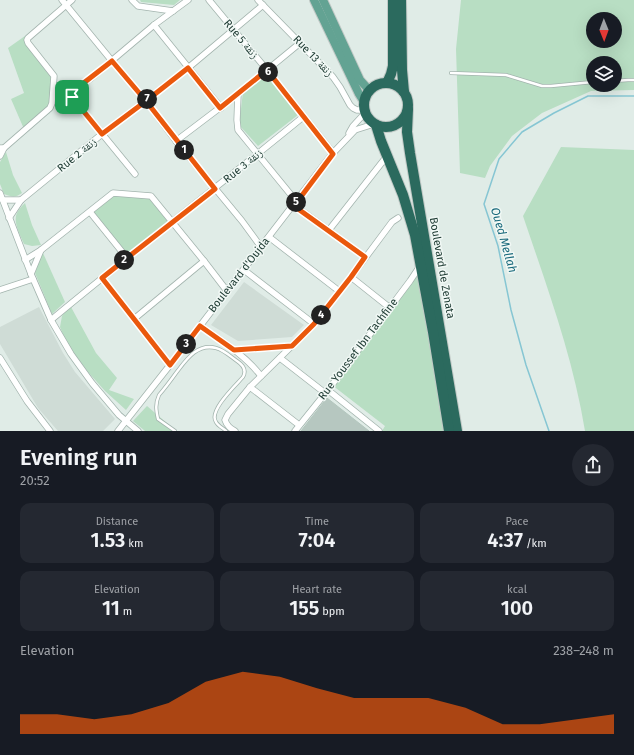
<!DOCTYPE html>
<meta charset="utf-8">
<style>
body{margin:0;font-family:"Fira Sans","Noto Naskh Arabic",sans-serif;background:#242831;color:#f1f3f6;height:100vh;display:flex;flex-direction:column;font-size:15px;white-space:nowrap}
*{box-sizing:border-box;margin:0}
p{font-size:13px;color:#9ea1a6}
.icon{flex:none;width:22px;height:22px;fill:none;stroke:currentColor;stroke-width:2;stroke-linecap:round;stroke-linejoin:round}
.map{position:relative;height:431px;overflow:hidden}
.sheet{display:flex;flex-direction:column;background:#171b24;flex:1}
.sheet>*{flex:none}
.needle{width:26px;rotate:179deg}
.fabs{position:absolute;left:586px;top:12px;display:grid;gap:8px}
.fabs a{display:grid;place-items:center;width:36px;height:36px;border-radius:50%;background:#171b24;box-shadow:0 4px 16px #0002;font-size:20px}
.pin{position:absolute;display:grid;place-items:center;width:34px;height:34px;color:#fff;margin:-17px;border-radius:8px;box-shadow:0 2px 6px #0006}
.km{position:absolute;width:20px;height:20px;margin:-10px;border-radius:50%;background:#222;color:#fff;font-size:11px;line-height:20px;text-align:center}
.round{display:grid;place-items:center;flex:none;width:42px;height:42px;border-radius:21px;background:#242831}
.headline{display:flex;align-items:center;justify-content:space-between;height:68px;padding:0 20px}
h1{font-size:22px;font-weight:600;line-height:30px}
.figures{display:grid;grid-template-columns:repeat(3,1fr);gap:6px;height:68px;padding:4px 20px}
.figures div{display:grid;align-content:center;border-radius:10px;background:#242831;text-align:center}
.figures b{font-size:20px;font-weight:600}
.figures small{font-size:11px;font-weight:400}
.figures p{font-size:11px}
.chart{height:112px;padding:8px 20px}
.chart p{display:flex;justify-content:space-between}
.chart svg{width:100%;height:72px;margin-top:4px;fill:#ea580c;opacity:.7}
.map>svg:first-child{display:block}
.built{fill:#cfdcd6}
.green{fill:#b8dec3;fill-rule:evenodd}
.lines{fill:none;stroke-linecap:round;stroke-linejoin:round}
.stream{stroke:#86c6d3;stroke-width:1.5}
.building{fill:#b6c7c0;stroke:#b3c6be}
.lane-casing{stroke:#a3b4ae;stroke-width:4}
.street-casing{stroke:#a3b4ae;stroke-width:7}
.primary-casing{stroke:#c1c9c6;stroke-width:10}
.highway-casing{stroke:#c1c9c6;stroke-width:12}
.lane{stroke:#fff;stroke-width:2.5}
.street{stroke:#fff;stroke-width:5.5}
.primary{stroke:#63a393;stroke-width:8}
.highway{stroke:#2b6a5e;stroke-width:10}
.route-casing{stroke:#fff;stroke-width:8}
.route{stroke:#ea580c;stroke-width:5}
.labels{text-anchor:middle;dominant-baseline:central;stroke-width:3;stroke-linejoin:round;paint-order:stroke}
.street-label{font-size:11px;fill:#203d35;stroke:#f1f8f5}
.water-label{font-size:12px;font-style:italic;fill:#19697b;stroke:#f1f8f5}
</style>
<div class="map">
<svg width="634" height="431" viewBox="0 0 634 431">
<rect width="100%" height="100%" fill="#e0ece7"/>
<g class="built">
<polygon points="244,282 304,325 292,337 238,341 211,325"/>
<polygon points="39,307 63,353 75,372 115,419 103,431 58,431 38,408 0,344 0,327"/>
</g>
<g class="green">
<polygon points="140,0 180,0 174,5 141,2"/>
<path d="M461,0H634V90L591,91L542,113L512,136L490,166L485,178L460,173L456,49ZM593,19H615V41H593ZM593,63H615V85H593Z"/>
<polygon points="25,36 53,72 50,113 24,129 11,99 24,93 8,48"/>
<polygon points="265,74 298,115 258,146 239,125 243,92"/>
<path d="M561,147L634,150V431H585C573,357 547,287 523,216Z"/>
<path d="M6,152L13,175L22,193C15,198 12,197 4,194L0,184V162Z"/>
<polygon points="119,192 152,193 172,222 127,258 90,212"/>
<path d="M25,203L32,225L41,245L32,246L24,244C21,237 14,224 16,216C17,211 22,206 25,203Z"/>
<polygon points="43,253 65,302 52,314 35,273 38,262"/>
<polygon points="419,272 446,431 382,431 385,426 332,385"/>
<polygon points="71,307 96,353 117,378 109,390 134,399 126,410 105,391 88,372 67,344 60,327 62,316 65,312"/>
<polygon points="147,406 176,431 145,431 133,421"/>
</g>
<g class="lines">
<polyline class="stream" points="549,431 526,365 511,310 498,246 484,204 499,159 522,132 554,113 588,96 634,96"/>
</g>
<polygon class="building" points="327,398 369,431 301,431"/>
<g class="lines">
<g class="lane-casing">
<g id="lane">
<polyline points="451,73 506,75 542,86 551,86 593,82"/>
<polyline points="615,81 628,80 634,80"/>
<path d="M175,431L158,419C156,410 155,404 159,395C165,388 171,380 176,373C186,360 197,343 216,348C224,350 231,357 237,361C243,365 247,370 243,377C236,385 208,411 216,422C218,426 223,428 226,431"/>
</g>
</g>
<g class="street-casing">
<g id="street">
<polyline points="62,0 112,61 146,101 176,141 242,221 261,247"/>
<polyline points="132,0 138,6 173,11"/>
<polyline points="209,0 267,70 333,153"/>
<polyline points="258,0 333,77 340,87 350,105 353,108 357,110 365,110"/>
<polyline points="154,25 221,108"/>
<polyline points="238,94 237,120 238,130 296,201"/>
<polyline points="349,133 353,126 365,113"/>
<polyline points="176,141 238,94 300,43"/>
<polyline points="0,148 4,148 0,156"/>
<polyline points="4,148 50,108 52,103 54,76 28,43 27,40 28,38 72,0"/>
<polyline points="135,174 72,97 71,94 72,92 90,79 154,25 188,0"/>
<polyline points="0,193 31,274 51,320 71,354 92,383 119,415 138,431"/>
<polyline points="3,200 21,200"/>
<polyline points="294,205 365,257"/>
<polyline points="90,212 127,258"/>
<polyline points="9,218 21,200 102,134 188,68 263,5"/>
<polyline points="329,230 387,156"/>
<polyline points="269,237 339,291"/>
<polyline points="25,260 41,250 113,193 151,196 204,261 227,291"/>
<polyline points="244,270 314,324"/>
<polyline points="31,274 41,250"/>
<polyline points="351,277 390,308"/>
<polyline points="102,278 170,365"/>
<polyline points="0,290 33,279"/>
<polyline points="134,319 204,261"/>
<path d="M51,320C134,251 220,185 303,117"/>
<path d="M200,326C222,341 245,355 261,376"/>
<polyline points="234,350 292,346"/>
<polyline points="0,358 27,401 50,431"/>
<polyline points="280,358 325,393"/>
<polyline points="250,387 299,425"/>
<polyline points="328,390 379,431"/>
<polyline points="118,431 170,365 333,153 355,130 374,124"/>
<path d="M235,431C230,428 227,426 225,420L228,414L250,387L314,324L351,277L392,222L398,218"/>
<polyline points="295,431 328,390 410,281 418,269 421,266"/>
</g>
</g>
<g class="primary-casing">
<g id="primary">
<polyline points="314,0 359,94 364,102"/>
<polyline points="323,0 360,80 370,91"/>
</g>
</g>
<g class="highway-casing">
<g id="highway">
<polyline points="401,0 402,70 404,92"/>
<circle cx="386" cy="105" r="22"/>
<polyline points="387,83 391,74 393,66 393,0"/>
<polyline points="408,109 407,132 410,153 457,431"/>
<polyline points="376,125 381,141 403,195 415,235 433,332 449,431"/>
</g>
</g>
<use href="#lane" class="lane"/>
<use href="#street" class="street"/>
<use href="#primary" class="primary"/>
<use href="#highway" class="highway"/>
</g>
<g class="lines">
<g class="route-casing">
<polyline id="route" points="72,97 102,134 146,101 215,189 127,258 102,278 170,365 200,326 234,350 292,346 314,324 351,277 365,257 294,206 333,154 267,70 220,108 188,68 146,101 112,61 72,92 71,94 72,97"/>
</g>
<use href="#route" class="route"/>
</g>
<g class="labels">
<g class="street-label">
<text transform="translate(241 39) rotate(50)">Rue 5 زنقة</text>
<text transform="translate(313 56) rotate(46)">Rue 13 زنقة</text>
<text transform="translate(77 155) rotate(-39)">Rue 2 زنقة</text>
<text transform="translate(243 166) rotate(-39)">Rue 3 زنقة</text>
<text transform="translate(442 268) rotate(80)">Boulevard de Zenata</text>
<text transform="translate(239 275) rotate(-52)">Boulevard d'Oujda</text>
<text transform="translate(358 349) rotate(-53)">Rue Youssef Ibn Tachfine</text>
</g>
<g class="water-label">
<text transform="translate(504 240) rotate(74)">Oued Mellah</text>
</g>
</g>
</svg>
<div class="fabs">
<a><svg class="needle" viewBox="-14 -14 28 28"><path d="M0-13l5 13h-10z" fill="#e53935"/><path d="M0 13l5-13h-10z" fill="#9ea1a6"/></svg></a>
<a><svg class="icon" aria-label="layers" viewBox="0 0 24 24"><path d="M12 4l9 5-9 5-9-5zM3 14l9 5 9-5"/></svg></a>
</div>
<div class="pin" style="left:72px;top:97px;background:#1e9e55"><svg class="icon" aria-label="arrive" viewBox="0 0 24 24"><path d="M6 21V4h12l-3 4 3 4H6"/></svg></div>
<b class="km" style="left:184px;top:150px">1</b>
<b class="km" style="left:124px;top:260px">2</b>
<b class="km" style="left:186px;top:344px">3</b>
<b class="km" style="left:321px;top:315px">4</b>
<b class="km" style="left:296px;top:202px">5</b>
<b class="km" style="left:268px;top:72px">6</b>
<b class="km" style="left:147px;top:99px">7</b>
</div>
<section class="sheet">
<div class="headline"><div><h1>Evening run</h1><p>20:52</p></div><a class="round"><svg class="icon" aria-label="share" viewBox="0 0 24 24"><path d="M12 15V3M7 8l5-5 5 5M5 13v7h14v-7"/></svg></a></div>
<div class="figures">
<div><p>Distance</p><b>1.53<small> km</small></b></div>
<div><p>Time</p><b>7:04</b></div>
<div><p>Pace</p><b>4:37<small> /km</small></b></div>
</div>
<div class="figures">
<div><p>Elevation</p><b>11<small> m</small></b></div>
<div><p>Heart rate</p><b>155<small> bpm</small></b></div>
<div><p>kcal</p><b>100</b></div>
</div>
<div class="chart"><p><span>Elevation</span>238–248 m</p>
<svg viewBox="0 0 160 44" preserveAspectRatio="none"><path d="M0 44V32L10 32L20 35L30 32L40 25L50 12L60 6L70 9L80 16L90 22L100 22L110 22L120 28L130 38L140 38L150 35L160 32V44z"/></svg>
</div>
</section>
